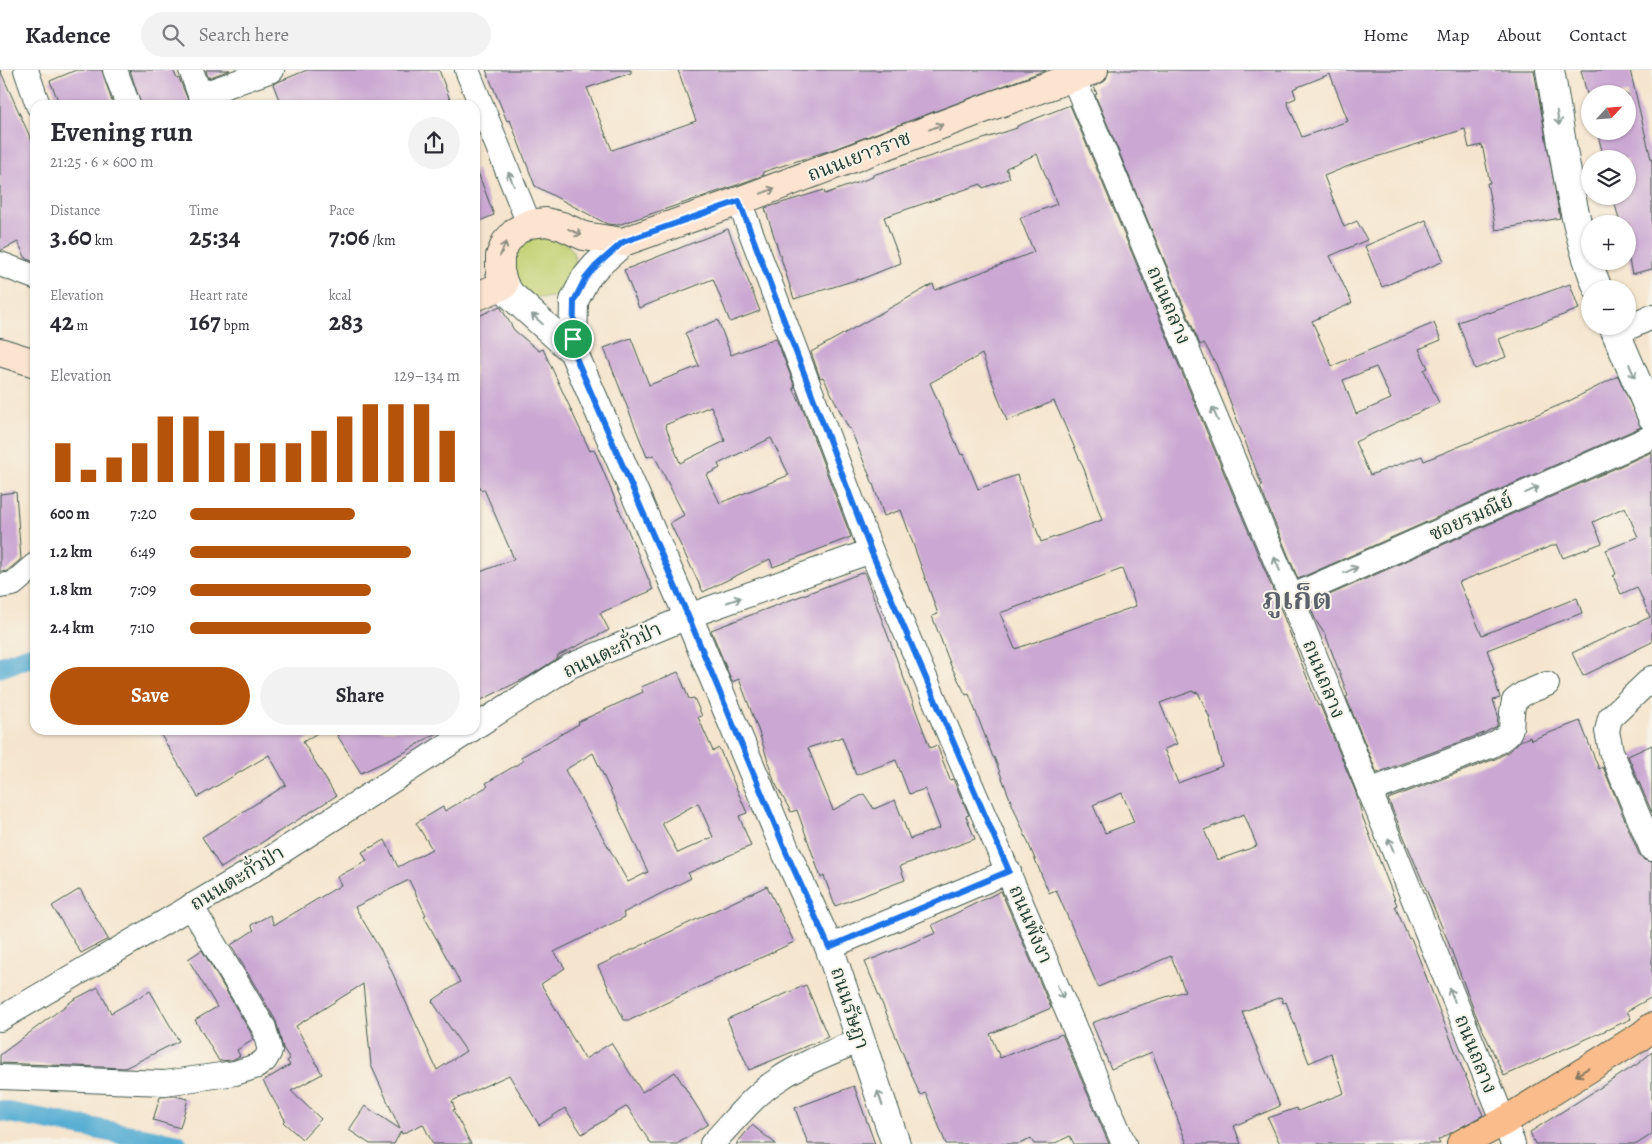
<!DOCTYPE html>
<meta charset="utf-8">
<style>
body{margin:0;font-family:Alegreya,"Noto Serif Thai",serif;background:#f2f2f3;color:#2b2b33;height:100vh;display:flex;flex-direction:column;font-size:19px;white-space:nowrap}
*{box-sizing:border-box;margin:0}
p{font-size:16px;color:#7c7c81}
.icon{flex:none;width:28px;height:28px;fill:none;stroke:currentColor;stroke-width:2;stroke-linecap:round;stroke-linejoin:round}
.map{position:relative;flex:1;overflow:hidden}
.drawer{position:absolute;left:30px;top:30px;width:450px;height:635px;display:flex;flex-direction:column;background:#fff;border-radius:15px;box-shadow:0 1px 4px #0004}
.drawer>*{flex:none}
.needle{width:32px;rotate:64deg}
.controls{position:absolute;left:1581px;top:15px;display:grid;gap:10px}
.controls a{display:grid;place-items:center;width:55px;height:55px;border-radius:50%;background:#fff;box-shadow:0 1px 4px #0004;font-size:25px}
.pin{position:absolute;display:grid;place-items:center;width:42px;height:42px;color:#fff;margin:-21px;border:2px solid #fff;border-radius:50%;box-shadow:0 1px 5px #0007}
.round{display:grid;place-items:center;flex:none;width:52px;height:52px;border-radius:26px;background:#f2f2f3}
.headline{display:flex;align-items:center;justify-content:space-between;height:85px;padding:0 20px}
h1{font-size:28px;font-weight:700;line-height:38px}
.figures{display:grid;grid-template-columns:repeat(3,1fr);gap:8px;height:85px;padding:5px 20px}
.figures div{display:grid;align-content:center}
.figures b{font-size:25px;font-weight:700}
.figures small{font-size:14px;font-weight:400}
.figures p{font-size:14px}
.chart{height:140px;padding:10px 20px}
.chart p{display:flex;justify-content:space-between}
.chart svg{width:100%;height:90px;margin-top:5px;stroke:#b45309;stroke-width:6}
.primary-button{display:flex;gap:10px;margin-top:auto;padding:10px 20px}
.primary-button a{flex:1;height:58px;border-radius:30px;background:#b45309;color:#fff;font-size:20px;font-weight:700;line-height:58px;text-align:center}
.primary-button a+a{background:#f2f2f3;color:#2b2b33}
ul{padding:0 20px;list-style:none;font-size:16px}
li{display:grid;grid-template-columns:80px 60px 1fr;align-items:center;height:38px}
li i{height:12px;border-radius:6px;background:#b45309}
header{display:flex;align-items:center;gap:30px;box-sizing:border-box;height:70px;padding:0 25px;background:#fff;border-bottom:1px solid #e1e1e2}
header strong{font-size:24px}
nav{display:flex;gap:28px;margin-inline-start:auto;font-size:18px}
.search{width:350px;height:45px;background:#f2f2f3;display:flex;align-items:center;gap:12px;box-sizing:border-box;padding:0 18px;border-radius:28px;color:#7c7c81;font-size:19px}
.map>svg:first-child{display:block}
.green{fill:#c4d274;stroke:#728854}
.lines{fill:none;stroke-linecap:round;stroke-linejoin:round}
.canal{stroke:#57add3;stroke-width:21}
.building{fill:#caa8d3;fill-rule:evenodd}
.minor-casing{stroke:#3f564b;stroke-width:26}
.tertiary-casing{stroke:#3f564b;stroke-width:30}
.secondary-casing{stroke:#3f564b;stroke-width:30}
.primary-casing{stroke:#3f564b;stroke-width:30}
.minor{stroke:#fff;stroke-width:24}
.tertiary{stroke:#fff;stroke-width:28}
.secondary{stroke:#fde4d1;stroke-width:28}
.primary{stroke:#fabc8b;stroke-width:28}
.oneway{stroke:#8f9e9a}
.oneway2{stroke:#8e9082}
.oneway3{stroke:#82765b}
.route-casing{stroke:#fff;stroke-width:10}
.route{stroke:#1a73e8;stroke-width:6}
.labels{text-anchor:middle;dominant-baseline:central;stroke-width:4;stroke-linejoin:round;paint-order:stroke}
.street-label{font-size:20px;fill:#1f3d34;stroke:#f7f3e8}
.town-label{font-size:30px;font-weight:bold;fill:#5b626c;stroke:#f7f3e8}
</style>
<header>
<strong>Kadence</strong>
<div class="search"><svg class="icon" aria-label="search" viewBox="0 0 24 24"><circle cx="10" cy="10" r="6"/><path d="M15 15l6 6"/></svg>Search here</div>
<nav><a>Home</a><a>Map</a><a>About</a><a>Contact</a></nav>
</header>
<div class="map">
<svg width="1652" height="1074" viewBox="0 0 1652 1074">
<rect width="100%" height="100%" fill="#f7f3e8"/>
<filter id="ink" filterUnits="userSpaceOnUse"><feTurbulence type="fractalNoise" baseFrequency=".02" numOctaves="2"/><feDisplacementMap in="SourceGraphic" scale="10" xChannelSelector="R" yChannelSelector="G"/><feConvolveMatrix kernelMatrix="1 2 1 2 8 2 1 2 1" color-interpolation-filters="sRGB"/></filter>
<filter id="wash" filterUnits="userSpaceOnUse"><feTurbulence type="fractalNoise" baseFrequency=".0096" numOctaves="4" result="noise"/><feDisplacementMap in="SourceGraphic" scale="20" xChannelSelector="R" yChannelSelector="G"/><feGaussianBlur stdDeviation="1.12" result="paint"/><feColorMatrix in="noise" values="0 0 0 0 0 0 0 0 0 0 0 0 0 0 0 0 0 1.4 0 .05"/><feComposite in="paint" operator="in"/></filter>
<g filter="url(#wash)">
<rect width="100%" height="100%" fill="#f5e5ce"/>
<circle class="green" cx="544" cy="196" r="32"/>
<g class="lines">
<g class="canal">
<polyline points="0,597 35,585"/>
<polyline points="0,1041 177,1074"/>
</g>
</g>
<g id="blocks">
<g class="building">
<polygon points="0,0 35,78 35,192 26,189 18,172 0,181"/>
<polygon points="76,0 102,0 113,35 60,35 50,11"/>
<polygon points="130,0 173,0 177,9 179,8 190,35 141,35"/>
<polygon points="206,0 230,0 208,8"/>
<polygon points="307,0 439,0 452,35 281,35 273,14"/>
<polygon points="486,0 631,0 631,3 587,18 612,80 696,51 678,0 1046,0 834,79 763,102 764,105 734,116 618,155 607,154 535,116 510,50 507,51"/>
<path d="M1109,0H1534L1560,148L1496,160L1487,113H1490L1482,75L1469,78L1465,59L1351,95L1324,106L1344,157L1357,151L1367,170L1330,186L1352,233L1312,251L1332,296L1434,253L1441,270L1419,279L1428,298L1424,300L1439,333L1355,372L1370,405L1422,386L1424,391L1567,332L1618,306L1641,357L1298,509L1260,417L1262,416L1216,294L1204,273L1200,275L1095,25L1097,24L1094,17L1105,11ZM1330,4L1348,51L1302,67L1287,32L1296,28L1293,19ZM1376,297L1391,329L1356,344L1343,310Z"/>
<polygon points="1581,0 1630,0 1652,93 1652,199 1632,204 1628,186 1628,154 1620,154 1613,126 1628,126 1628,89 1604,89 1597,61 1628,61 1628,24 1587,24"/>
<path d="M1070,35L1278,532L1318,636L1320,635L1356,723L1363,748L1397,835L1395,836L1409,869L1411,868L1462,998L1483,1045L1438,1070L1440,1074H1280L1268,1048L1297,1038L1298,1041L1344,1023L1331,983L1309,993L1286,932L1283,933L1281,927L1242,942L1280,1036L1234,1056L1241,1074H1187L1152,982L1111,999L1092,953L1131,938L1185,921L1171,886L1098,917L1056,820L1049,823L1010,729L994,687H993L969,624L966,625L951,596L932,546L938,544L901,440L884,446L873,414L850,358L849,359L823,307L820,308L811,282L933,214L935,220L1034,182L1020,148L1057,134L1037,84L1006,98L1010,108L983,118L981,114L884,147L901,193L859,210V209L794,229L765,138L824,120L825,124L873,107V105L1017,58V56ZM982,284L1007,351L1054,331L1084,399L1102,450L1041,472L1017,405L978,419L964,384L961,385L930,313ZM1122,499L1136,536L1015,579L1000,543ZM1193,621L1194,623L1198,622L1209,646L1222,696L1178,713L1164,679L1177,674L1160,633ZM1122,723L1134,752L1105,763L1093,735ZM1244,744L1257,776L1217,790L1204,760Z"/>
<polygon points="475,100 477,100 494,145 475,153"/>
<polygon points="1426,150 1444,191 1382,217 1365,176"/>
<polygon points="728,159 760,241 730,252 713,209 639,238 624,200"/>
<polygon points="1570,214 1579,239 1499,269 1506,287 1475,299 1458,252 1488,242 1489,243"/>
<polygon points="500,236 514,260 539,281 543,279 590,381 594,379 653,520 600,543 609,560 557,586 558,588 528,607 475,633 475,504 514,489 484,419 481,420 475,410 475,248"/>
<path d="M718,250L731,285L776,268L795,317L793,318L800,332L851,467L773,497L770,489L703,522L670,453L684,445L654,385L647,387L604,278L631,268L649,315L699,296L685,263ZM711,336L725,371L680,393L665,355ZM771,368L789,405L720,433L706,405L720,398L718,394Z"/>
<polygon points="1652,382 1652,572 1583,606 1572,583 1650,547 1637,517 1621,524 1613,506 1616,504 1606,480 1638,467 1625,437 1593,452 1602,473 1563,488 1557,474 1459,512 1482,565 1577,528 1582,543 1487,580 1494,599 1492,600 1500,628 1493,630 1498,645 1497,656 1484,663 1377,703 1346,627 1348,626 1326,566 1316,551 1309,534"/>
<polygon points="16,422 21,489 7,501 0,502 0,424"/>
<path d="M864,502L930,678L937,675L950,710L953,709L969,745L966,746L975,769L900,796L905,810L835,836L824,806L821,808L797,740L791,742L774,711L759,662L739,609L732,612L711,560ZM842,667L856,705L896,690L909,724L925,719L940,758L910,769L895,730L874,739L864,724L833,740L808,678Z"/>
<path d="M678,602L689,629L694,628L702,646L698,647L713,681L719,678L747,743L739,746L751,776L688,803L691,808L623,843L625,847L554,882L565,898L541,914L585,989L611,973L642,1022L675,1002L708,1054L677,1074H651L627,1036L582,1064L565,1038L539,1055L509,1005L452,1031L455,1039L453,1040L471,1074H433L423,1054L402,1064L401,1061L394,1074H370L349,1060L365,1036L400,1059L371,995L363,914L296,956L322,1004L291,1021L321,1049L302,1069L283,1052L285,1050L263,1011L290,995L287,991L290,989L283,978L276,951L231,875L254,860L251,855L270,845L274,855L341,815L337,807L367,791L362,782L385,770L398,797L432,779L416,753L443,737L445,741L488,716L486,713L523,691L521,687L579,654L578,652L643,622L641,617ZM593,683L648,802L628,812L565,700ZM698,733L713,767L678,783L662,753ZM409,810L426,845L424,846L460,912L432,931L466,981L437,1000L387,891L355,837Z"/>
<polygon points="1580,651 1599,699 1603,697 1639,784 1644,790 1652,792 1652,927 1627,941 1631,949 1504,1006 1475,943 1447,869 1388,729 1495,689 1508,682 1520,671 1530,667 1531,670"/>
<polygon points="158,660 322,660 303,672 336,726 221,798 202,767 286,715 269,685 198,727"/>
<polygon points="349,660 441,660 407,681 361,703 337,665"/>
<polygon points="1652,675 1652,743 1628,686"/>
<polygon points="767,816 794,872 630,950 624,950 598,896"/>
<polygon points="80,819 108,869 81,883 52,836"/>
<polygon points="1001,821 1051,938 990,964 1000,988 1062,964 1109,1074 1074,1074 1070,1066 1053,1074 1034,1074 1031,1069 1019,1074 946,1074 926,1023 920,1025 865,892 936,863 932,855"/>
<polygon points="202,880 251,963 253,970 237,980 240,986 232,990 219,991 195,950 217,937 188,889"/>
<polygon points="806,915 828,967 749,1000 727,949"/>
<polygon points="98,917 111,943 150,921 179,971 125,998 0,993 0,985 73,930"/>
<polygon points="1652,982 1652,1064 1637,1074 1535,1074 1530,1062 1639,993"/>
<polygon points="854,1016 875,1074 808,1074 795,1038"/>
<polygon points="175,1026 188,1029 180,1058 153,1050 160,1027"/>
<polygon points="752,1055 776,1074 736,1074"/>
</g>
</g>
</g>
<g filter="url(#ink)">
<use href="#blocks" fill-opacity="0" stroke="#3f564b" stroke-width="1"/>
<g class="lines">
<g class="minor-casing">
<g id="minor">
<polyline points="26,0 38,35"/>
<polyline points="115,0 128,35"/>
<polyline points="191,0 200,25 272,0"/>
<polyline points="467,0 529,154"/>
<polyline points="1073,7 1291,527 1513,1074"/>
<polyline points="739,131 871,481 1124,1074"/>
<polyline points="0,194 35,207"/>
<polyline points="1616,263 1652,247"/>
<polyline points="0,516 13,514 35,495"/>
<polyline points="1291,527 1652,367"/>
<polyline points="1652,608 1610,648 1607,661 1611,681 1652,779"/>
<polyline points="475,657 570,596 697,543 871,481"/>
<path d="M1369,721L1490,676C1521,660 1507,659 1514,631L1523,624L1547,614"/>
<polyline points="829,877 1009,801"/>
<polyline points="0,949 248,803 471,660"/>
<polyline points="0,1007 165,1013 235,1003 257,996 265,990 270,981 264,958 191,836"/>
<path d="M712,1074C733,1052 753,1025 779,1009C804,992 833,982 860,970"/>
</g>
</g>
<g class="tertiary-casing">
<g id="tertiary">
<path d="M1550,0C1563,73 1570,150 1598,219"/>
<polyline points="504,215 511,225 573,281 688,546 787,784 829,877 896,1074"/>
<polyline points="1613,256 1652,347"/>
<polyline points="573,281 574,231 585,209 596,196 623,172"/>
</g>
</g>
<g class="secondary-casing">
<g id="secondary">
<polyline points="475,227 504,215 500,201 500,186 506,172 516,161 529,154 546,152 562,156 584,166 623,172 739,131 994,35 1094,0"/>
<polyline points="0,282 35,293"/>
</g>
</g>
<g class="primary-casing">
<polyline id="primary" points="1461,1074 1503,1052 1641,966 1652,957"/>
</g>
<use href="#minor" class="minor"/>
<use href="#tertiary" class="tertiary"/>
<use href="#secondary" class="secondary"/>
<use href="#primary" class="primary"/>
</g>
<defs><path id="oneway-shaft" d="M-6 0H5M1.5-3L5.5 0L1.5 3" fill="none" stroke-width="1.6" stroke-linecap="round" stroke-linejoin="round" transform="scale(1.25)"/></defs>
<g class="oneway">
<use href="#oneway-shaft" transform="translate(1558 48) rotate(80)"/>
<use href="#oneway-shaft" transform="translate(511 109) rotate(-112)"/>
<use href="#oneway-shaft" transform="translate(537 249) rotate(-138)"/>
<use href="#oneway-shaft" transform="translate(1632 301) rotate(67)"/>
<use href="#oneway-shaft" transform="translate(1215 344) rotate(-113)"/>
<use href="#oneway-shaft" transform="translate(1532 420) rotate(-24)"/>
<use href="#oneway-shaft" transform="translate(1277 494) rotate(-113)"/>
<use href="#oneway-shaft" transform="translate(1351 500) rotate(-24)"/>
<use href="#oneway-shaft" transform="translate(734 530) rotate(-19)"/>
<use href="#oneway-shaft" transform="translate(1391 775) rotate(-112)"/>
<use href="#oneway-shaft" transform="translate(1060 922) rotate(67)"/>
<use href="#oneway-shaft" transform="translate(1452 925) rotate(-112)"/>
<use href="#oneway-shaft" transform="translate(880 1028) rotate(-109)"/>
</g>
<g class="oneway2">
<use href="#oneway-shaft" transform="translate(936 57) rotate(-21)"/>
<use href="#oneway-shaft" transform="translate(768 121) rotate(-21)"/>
<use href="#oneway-shaft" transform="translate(575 162) rotate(25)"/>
<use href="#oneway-shaft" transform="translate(503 179) rotate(-67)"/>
</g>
<use class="oneway3" href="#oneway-shaft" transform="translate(1582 1002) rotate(148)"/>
</g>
<g class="lines" filter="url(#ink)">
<g class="route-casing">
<polygon id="route" points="739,131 871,481 1009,801 829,877 787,784 688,546 573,281 574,231 585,209 596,196 623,172"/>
</g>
<use href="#route" class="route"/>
</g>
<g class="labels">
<g class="street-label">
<text transform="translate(859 86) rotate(-21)">ถนนเยาวราช</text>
<text transform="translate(1169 235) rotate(67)">ถนนถลาง</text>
<text transform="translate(1471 447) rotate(-24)">ซอยรมณีย์</text>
<text transform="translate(612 580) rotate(-25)">ถนนตะกั่วป่า</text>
<text transform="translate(1324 609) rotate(68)">ถนนถลาง</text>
<text transform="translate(237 808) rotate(-31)">ถนนตะกั่วป่า</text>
<text transform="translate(1031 854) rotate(67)">ถนนพังงา</text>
<text transform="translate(850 938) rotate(72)">ถนนรัษฎา</text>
<text transform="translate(1476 984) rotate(68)">ถนนถลาง</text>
</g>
<g class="town-label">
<text x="1297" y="529">ภูเก็ต</text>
</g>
</g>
</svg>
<div class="controls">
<a><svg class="needle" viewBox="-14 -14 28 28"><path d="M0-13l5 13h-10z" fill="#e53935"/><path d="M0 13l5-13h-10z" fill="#7c7c81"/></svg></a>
<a><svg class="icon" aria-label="layers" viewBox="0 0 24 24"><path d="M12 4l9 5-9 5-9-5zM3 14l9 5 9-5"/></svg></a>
<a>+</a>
<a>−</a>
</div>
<div class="pin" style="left:573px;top:269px;background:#1e9e55"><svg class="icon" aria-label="arrive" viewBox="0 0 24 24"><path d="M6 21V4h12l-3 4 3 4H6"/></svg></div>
<section class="drawer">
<div class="headline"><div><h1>Evening run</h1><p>21:25 · 6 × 600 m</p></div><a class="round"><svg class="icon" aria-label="share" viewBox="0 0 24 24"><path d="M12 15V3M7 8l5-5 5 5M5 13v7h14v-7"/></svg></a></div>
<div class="figures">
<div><p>Distance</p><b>3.60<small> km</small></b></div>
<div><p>Time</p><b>25:34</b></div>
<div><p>Pace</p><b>7:06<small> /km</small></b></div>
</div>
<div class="figures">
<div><p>Elevation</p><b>42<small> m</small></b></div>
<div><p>Heart rate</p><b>167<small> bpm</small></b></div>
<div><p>kcal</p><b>283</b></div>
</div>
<div class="chart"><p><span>Elevation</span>129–134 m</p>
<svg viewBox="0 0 160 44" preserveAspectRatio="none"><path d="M5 44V25M15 44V38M25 44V32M35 44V25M45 44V12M55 44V12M65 44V19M75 44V25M85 44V25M95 44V25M105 44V19M115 44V12M125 44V6M135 44V6M145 44V6M155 44V19"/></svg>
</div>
<ul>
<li><b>600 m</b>7:20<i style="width:61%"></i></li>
<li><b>1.2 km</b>6:49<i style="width:82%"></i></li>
<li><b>1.8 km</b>7:09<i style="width:67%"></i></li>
<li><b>2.4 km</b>7:10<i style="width:67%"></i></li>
</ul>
<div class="primary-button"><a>Save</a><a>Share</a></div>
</section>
</div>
